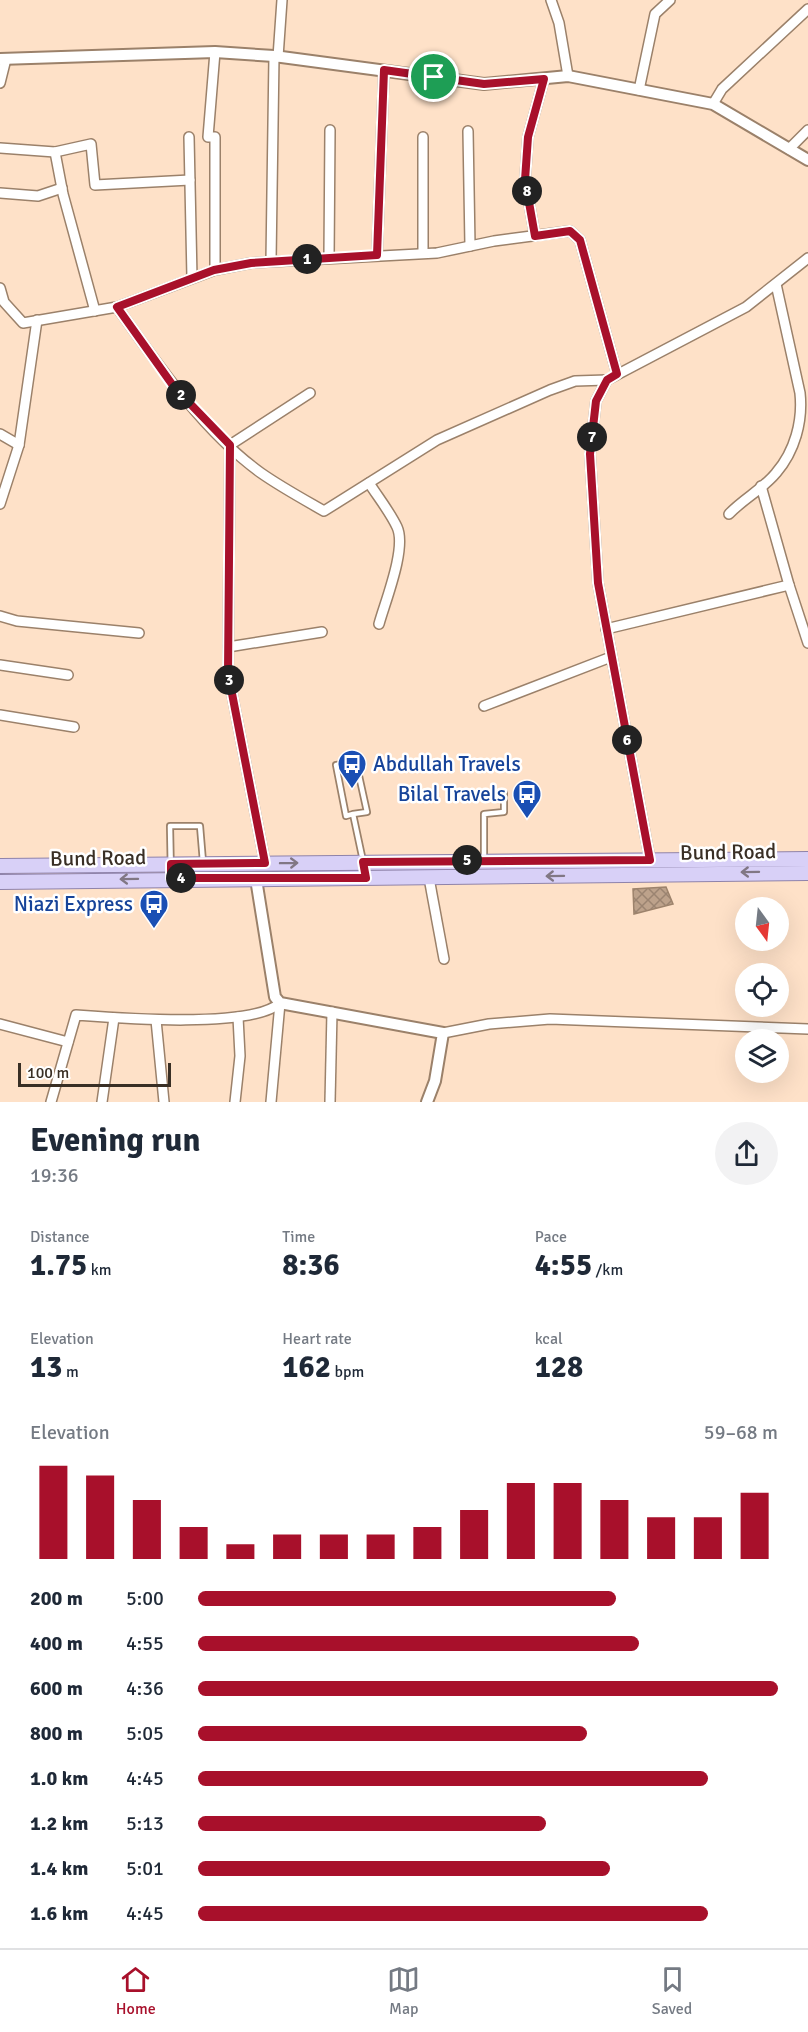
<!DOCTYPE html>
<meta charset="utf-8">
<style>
body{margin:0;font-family:Signika,sans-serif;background:#f2f2f3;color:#1f2937;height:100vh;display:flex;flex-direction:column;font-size:22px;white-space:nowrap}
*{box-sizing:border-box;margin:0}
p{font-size:20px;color:#747a83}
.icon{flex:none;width:33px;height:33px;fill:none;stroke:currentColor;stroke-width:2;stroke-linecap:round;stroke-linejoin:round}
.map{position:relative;height:1102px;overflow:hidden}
.sheet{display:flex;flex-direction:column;background:#fff;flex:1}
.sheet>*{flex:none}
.needle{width:39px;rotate:165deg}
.fabs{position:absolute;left:735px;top:897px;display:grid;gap:12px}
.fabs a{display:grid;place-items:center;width:54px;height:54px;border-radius:50%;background:#fff;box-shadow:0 6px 24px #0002;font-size:30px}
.scale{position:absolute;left:18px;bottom:15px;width:153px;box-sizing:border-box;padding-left:6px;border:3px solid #392f25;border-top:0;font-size:16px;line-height:21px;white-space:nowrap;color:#392f25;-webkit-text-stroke:4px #fff;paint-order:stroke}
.pin{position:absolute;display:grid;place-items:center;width:51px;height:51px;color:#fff;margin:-26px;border:3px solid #fff;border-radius:50%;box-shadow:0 2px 6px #0007}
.km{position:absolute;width:30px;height:30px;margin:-15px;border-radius:50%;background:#222;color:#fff;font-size:16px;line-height:30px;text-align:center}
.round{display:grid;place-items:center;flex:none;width:63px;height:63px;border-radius:32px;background:#f2f2f3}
.head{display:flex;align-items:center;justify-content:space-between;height:102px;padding:0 30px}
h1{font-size:33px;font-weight:800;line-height:45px}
.metrics{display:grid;grid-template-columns:repeat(3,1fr);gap:9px;height:102px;padding:6px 30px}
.metrics div{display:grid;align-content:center}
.metrics b{font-size:30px;font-weight:800}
.metrics small{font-size:16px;font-weight:400}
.metrics p{font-size:16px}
.chart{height:168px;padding:12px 30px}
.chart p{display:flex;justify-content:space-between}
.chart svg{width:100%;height:108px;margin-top:6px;stroke:#a8102b;stroke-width:6}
ul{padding:0 30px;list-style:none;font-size:20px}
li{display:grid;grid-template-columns:96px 72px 1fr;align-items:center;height:45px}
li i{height:15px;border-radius:8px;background:#a8102b}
.menu{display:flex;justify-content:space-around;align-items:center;height:84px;border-top:2px solid #e0e1e3;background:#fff;font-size:16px;color:#747a83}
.menu a{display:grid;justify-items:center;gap:3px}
.menu .selected{color:#a8102b}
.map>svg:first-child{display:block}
.building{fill:url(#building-cross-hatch);stroke:#9d836c;stroke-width:1.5}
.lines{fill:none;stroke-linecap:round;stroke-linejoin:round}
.service-casing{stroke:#9b816a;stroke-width:8}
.minor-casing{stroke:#9b816a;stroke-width:12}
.tertiary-casing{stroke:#9b816a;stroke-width:14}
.primary-casing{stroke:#8f83aa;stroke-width:16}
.service{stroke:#fff;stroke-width:4.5}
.minor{stroke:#fff;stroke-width:9}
.tertiary{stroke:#fff;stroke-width:10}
.primary{stroke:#d8d0f7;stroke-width:14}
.oneway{stroke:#817784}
.route-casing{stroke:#fff;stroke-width:12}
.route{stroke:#a8102b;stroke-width:8}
.labels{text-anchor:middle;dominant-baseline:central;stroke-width:5;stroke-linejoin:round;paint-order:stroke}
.transit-label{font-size:21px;fill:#164399;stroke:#fff;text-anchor:end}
.street-label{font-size:21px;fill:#392f25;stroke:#fff}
</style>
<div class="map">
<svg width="808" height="1102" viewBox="0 0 808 1102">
<defs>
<pattern id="building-cross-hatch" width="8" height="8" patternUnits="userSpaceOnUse" patternTransform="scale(1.5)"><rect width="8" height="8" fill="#bda28b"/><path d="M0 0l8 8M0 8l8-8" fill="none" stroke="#9b8471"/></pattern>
</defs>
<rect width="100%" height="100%" fill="#fee1c8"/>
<polygon class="building" points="666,887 673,904 634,914 633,889"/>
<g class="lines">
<g class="service-casing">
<g id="service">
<polyline points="353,814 367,812 356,762 336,765 346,816 353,814 363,861"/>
<polyline points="484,860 484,814 504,812 504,793"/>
<polyline points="171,878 170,826 200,826 203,862"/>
</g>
</g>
<g class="minor-casing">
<g id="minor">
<polyline points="551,0 559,23 568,76"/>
<polyline points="278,57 282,0"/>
<polyline points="0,83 6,59"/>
<polyline points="639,90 655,14 670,0"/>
<polyline points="713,104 722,89 808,9"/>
<polyline points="468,131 470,246"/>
<polyline points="189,137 192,278"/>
<polyline points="0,148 55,152 91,144 95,185 190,180"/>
<polyline points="789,149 808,130"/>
<polyline points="55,152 63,194 95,311"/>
<polyline points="0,193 38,196 62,188"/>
<polyline points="535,236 525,180 528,137 544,79"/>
<polyline points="423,253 423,137"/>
<polyline points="377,255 384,70"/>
<polyline points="329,258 330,130"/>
<polyline points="271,261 274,56"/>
<polyline points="215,270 215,137 208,137 215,52"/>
<polyline points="0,288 4,302 23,323 117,307 215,270 251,263 437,253 494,241 570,231 580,240 617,374"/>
<path d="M117,307C158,365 203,431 261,473C281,487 303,499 324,511L437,440L550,390L575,381L607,380"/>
<polyline points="0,434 19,445"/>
<path d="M369,483C378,497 390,512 397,527C407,548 385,602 379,624"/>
<polyline points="0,504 19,445 37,320"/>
<path d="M729,514C743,499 763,489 776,473C795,451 803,421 800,393L776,284"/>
<polyline points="789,585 808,643"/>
<polyline points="0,616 17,621 139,633"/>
<polyline points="606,629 789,585 761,486"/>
<polyline points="228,647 322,632"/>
<polyline points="0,665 68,675"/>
<polyline points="484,706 611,657"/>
<polyline points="0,715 74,727"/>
<polyline points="650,860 598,583 590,454 596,401 607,380 746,307 808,258"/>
<polyline points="265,863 228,673 230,445 310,393"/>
<polyline points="429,878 444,959"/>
<polyline points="156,1020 164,1102"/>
<polyline points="0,1024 68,1042"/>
<polyline points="443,1033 489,1024 550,1019 808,1029"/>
<path d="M51,1102L76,1015C116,1018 251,1029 280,1003"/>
<polyline points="102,1102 114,1018"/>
<polyline points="235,1102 240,1056 238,1017"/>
<polyline points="271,1102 280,1003"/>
<polyline points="330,1102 332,1012"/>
</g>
</g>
<g class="tertiary-casing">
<g id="tertiary">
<polyline points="0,59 215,52 274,56 484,84 568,76 713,104 808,160"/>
<polyline points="256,879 275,997 280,1003 443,1033 435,1081 427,1102"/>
</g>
</g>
<g class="primary-casing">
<g id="primary">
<polyline points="0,866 808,859"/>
<polyline points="0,882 808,873"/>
</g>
</g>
<use href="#service" class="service"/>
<use href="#minor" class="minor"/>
<use href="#tertiary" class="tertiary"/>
<use href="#primary" class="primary"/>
</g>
<defs><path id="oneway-shaft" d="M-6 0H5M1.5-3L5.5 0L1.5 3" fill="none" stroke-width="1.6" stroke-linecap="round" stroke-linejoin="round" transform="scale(1.5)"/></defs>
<g class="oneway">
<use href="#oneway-shaft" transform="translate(289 863) rotate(-1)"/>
<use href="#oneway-shaft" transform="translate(750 872) rotate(179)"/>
<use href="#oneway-shaft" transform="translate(555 876) rotate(179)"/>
<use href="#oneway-shaft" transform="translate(129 879) rotate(179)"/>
</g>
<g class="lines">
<g class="route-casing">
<polygon id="route" points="384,70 484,84 544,79 528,137 525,180 535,236 570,231 580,240 617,374 607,380 596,401 590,454 598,583 650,860 363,862 366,878 171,878 171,864 265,863 228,673 230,445 174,387 117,307 214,270 251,263 377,255"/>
</g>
<use href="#route" class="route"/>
</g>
<defs>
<g id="bus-pin" transform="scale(1.5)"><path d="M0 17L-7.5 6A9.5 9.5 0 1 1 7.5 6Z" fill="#1a4fb4" stroke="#fff"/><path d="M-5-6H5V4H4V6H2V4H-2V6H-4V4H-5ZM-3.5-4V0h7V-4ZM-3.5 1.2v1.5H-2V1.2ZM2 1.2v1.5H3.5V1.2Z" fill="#fff"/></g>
</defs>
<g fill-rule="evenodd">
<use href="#bus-pin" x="352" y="764"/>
<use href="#bus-pin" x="527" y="794"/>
<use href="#bus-pin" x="154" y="904"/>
</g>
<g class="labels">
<g class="transit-label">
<text x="373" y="764" text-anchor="start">Abdullah Travels</text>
<text x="506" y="794">Bilal Travels</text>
<text x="133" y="904">Niazi Express</text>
</g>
<g class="street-label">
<text transform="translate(728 852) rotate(-1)">Bund Road</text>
<text transform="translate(98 858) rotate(-1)">Bund Road</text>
</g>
</g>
</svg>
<div class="fabs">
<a><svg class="needle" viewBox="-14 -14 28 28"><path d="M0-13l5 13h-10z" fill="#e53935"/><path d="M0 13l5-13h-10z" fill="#747a83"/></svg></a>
<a><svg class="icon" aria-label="locate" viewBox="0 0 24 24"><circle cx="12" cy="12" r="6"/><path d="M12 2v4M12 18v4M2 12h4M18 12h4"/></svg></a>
<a><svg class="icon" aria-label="layers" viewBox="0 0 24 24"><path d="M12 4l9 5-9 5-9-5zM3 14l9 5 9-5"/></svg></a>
</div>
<div class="scale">100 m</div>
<div class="pin" style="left:434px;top:77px;background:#1e9e55"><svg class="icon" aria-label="arrive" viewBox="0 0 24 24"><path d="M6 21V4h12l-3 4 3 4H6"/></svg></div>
<b class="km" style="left:307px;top:259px">1</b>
<b class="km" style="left:181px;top:395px">2</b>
<b class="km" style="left:229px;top:680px">3</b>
<b class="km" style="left:181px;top:878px">4</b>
<b class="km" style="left:467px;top:860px">5</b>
<b class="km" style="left:627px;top:740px">6</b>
<b class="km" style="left:592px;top:437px">7</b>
<b class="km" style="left:527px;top:191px">8</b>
</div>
<section class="sheet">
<div class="head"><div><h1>Evening run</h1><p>19:36</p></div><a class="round"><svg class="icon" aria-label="share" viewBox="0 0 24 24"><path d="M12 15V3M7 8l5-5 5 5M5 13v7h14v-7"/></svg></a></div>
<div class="metrics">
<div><p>Distance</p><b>1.75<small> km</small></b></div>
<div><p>Time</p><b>8:36</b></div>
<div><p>Pace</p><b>4:55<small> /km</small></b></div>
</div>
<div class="metrics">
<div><p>Elevation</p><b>13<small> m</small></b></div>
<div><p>Heart rate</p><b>162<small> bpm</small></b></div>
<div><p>kcal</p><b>128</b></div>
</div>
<div class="chart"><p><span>Elevation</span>59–68 m</p>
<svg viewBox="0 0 160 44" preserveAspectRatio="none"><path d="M5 44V6M15 44V10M25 44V20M35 44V31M45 44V38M55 44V34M65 44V34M75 44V34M85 44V31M95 44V24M105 44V13M115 44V13M125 44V20M135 44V27M145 44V27M155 44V17"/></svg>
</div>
<ul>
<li><b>200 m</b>5:00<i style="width:72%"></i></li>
<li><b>400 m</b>4:55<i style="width:76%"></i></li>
<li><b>600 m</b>4:36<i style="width:100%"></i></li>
<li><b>800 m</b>5:05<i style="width:67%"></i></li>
<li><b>1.0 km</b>4:45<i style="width:88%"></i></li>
<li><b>1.2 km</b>5:13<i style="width:60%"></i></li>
<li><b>1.4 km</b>5:01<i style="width:71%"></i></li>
<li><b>1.6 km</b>4:45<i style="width:88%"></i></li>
</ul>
</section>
<nav class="menu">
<a class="selected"><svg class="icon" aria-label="home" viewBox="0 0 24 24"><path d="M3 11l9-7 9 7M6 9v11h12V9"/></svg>Home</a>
<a><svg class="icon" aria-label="map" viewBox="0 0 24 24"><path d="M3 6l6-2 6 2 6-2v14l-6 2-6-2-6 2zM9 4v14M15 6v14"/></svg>Map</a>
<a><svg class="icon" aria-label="saved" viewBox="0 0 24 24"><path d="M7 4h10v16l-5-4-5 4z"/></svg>Saved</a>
</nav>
